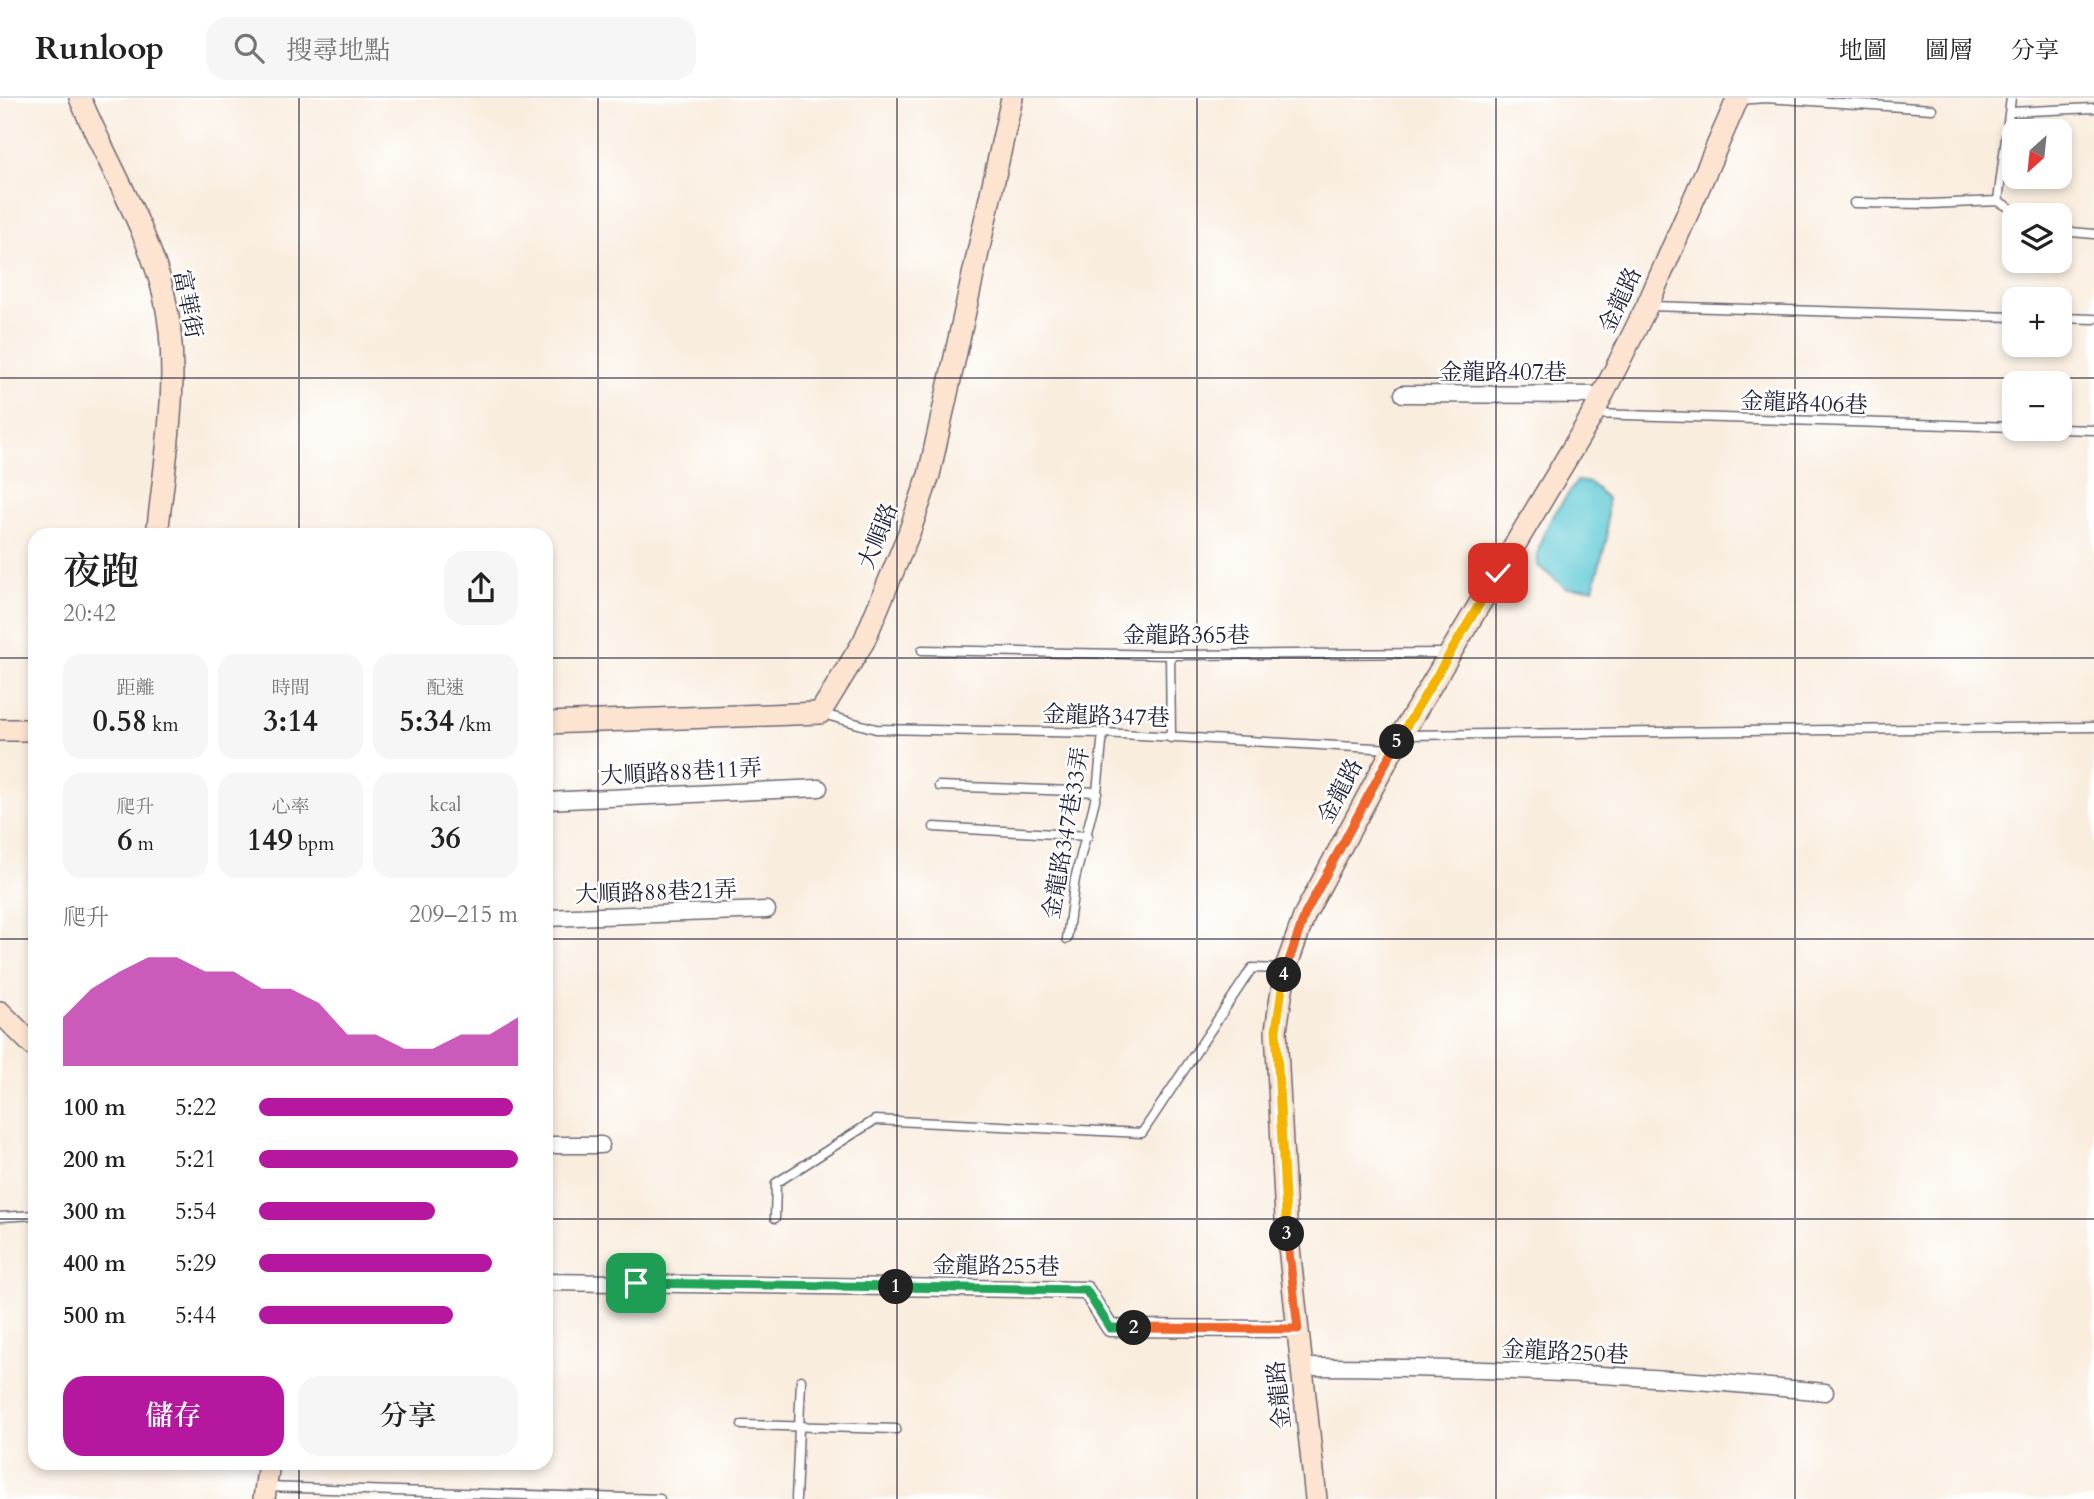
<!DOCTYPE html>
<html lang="zh-TW">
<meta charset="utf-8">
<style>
body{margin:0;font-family:Cardo,"Noto Serif TC",serif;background:#f6f6f6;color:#222;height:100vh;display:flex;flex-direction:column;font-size:26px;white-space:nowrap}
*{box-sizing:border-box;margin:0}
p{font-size:23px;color:#767676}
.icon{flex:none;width:38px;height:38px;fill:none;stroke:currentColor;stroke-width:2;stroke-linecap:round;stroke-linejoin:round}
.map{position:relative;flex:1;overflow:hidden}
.panel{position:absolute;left:28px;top:430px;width:525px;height:942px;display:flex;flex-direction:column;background:#fff;border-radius:21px;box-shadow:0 4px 10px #0003}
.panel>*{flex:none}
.needle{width:46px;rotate:207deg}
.tools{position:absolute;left:2002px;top:21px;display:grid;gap:14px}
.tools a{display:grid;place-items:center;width:70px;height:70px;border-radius:14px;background:#fff;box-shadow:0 4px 10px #0003;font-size:35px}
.pin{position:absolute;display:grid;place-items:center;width:60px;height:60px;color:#fff;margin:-30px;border-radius:14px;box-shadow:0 4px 10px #0006}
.km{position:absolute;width:35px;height:35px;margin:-18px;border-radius:50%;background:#222;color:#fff;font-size:19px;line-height:35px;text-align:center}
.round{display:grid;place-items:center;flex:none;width:74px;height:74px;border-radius:21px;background:#f6f6f6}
.headline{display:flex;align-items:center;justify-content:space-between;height:119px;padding:0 35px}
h1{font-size:38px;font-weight:600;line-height:52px}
.figures{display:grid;grid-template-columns:repeat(3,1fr);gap:10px;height:119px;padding:7px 35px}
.figures div{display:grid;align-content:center;border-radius:18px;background:#f6f6f6;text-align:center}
.figures b{font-size:30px;font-weight:600}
.figures small{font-size:19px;font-weight:400}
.figures p{font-size:19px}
.chart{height:196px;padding:14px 35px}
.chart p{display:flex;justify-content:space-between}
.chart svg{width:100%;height:126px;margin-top:7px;fill:#b5179e;opacity:.7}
.button{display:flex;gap:14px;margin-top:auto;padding:14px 35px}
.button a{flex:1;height:80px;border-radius:21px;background:#b5179e;color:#fff;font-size:28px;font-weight:600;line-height:80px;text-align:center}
.button a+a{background:#f6f6f6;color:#222}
ul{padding:0 35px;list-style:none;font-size:23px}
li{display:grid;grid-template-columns:112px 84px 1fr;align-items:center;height:52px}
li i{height:18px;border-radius:9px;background:#b5179e}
header{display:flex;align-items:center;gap:42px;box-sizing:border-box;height:98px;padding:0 35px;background:#fff;border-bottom:2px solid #e0e0e0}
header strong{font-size:33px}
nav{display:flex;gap:38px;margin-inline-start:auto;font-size:24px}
.search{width:490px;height:63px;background:#f6f6f6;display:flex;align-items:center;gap:18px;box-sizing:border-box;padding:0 24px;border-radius:21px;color:#767676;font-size:26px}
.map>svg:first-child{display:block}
.water{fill:#5dc9d4;stroke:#407688;stroke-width:2}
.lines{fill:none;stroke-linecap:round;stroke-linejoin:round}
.lane-casing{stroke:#6d6974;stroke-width:11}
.street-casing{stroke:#6d6974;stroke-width:19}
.secondary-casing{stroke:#6d6974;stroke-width:24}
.lane{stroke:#fff;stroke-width:8}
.street{stroke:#fff;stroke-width:16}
.secondary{stroke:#fde4d1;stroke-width:21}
.split-1-casing{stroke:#fff;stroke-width:14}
.split-2-casing{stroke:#fff;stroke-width:14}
.split-3-casing{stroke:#fff;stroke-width:14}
.split-4-casing{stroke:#fff;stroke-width:14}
.split-5-casing{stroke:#fff;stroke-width:14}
.split-6-casing{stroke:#fff;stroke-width:14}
.split-1{stroke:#22a559;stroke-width:9}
.split-2{stroke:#22a559;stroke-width:9}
.split-3{stroke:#f0652b;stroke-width:9}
.split-4{stroke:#f5b400;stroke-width:9}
.split-5{stroke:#f0652b;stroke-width:9}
.split-6{stroke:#f5b400;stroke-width:9}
.grid{fill:none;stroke:#22223b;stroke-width:2;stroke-opacity:0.55}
.labels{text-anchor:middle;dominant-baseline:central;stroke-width:5;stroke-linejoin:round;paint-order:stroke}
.street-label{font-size:23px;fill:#22223b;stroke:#fff}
</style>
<header>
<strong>Runloop</strong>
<div class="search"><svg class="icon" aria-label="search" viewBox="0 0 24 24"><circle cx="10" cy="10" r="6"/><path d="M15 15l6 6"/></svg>搜尋地點</div>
<nav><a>地圖</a><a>圖層</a><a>分享</a></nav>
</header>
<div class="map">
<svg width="2094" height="1401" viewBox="0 0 2094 1401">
<rect width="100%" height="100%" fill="#fff"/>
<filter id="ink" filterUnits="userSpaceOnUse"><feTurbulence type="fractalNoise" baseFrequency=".0143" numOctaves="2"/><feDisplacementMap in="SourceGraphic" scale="14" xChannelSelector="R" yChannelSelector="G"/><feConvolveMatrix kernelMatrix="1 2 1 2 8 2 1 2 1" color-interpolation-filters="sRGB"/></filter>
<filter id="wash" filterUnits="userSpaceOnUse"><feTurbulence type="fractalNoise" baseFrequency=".00686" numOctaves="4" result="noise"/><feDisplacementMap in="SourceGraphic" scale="28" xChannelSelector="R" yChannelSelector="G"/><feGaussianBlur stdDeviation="1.57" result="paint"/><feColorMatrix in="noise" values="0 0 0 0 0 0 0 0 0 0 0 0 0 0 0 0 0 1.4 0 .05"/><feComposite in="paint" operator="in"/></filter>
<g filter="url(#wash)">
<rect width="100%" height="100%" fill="#f9edde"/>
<path class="water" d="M1577,383L1590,385L1607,400V440L1593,490H1566L1538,468C1534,437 1561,408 1577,383Z"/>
</g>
<g filter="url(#ink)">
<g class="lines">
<g class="lane-casing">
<g id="lane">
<polyline points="1739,2 1765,0 1932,11"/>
<polyline points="2010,14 2094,10"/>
<polyline points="1998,103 2011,0"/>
<polyline points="1854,105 1930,106 1998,103 2022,117"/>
<polyline points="2060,133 2094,136"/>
<polyline points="1650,208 2014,219"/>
<polyline points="2060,220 2094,221"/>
<polyline points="1594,316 2014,329"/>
<polyline points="2060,331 2094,332"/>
<polyline points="922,552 1170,557 1448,555"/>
<polyline points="1170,557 1171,640"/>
<polyline points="823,616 876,631 1103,635 1392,651"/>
<polyline points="1404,637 2094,629"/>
<polyline points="939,688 1097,694"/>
<polyline points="934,729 1088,738"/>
<polyline points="1067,841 1075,781 1097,694 1103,635"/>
<polyline points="0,1119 35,1117"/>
<polyline points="775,1120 776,1085 875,1022 1142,1035 1252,870 1282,871"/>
<polyline points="742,1327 896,1331"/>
<polyline points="266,1389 660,1401"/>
<polyline points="796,1401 801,1282"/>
</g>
</g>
<g class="street-casing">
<g id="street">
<polyline points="1403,296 1602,297"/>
<polyline points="546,703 819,690"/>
<polyline points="546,820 767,812"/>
<polyline points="546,1047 601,1047"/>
<polyline points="546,1184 1086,1192 1110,1230 1298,1231"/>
<path d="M1302,1269C1476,1269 1651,1277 1825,1294"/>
</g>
</g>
<g class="secondary-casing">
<g id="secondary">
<path d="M80,0C107,65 147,129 164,197C182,274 165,360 157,438"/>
<polyline points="546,625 820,615 864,543 909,435 929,377 1012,0"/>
<polyline points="0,632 35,632"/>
<polyline points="0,914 35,949"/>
<polyline points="264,1401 269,1365"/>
<polyline points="1316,1401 1286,1121 1276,932 1285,872 1305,816 1393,651 1593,316 1647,208 1738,0"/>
</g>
</g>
<use href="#lane" class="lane"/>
<use href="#street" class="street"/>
<use href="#secondary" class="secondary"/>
</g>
</g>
<g class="lines" filter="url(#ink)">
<g class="split-1-casing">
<polyline id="split-1" points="636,1185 896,1189"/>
</g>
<g class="split-2-casing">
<polyline id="split-2" points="896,1189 1086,1192 1110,1230 1134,1230"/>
</g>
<g class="split-3-casing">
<polyline id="split-3" points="1134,1230 1298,1231 1287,1136"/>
</g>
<g class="split-4-casing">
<polyline id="split-4" points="1284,877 1276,932 1287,1136"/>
</g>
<g class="split-5-casing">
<polyline id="split-5" points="1284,877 1305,816 1397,644"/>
</g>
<g class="split-6-casing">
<polyline id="split-6" points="1397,644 1498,475"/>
</g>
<use href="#split-1" class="split-1"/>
<use href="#split-2" class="split-2"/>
<use href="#split-3" class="split-3"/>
<use href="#split-4" class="split-4"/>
<use href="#split-5" class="split-5"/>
<use href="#split-6" class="split-6"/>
</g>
<path class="grid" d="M299,0V438M598,0V1401M897,0V1401M1197,0V1401M1496,0V1401M1795,0V1401M0,280H2094M0,560H35M546,560H2094M0,841H35M546,841H2094M0,1121H35M546,1121H2094M299,1365V1401"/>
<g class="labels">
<g class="street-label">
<text transform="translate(1620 202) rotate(-65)">金龍路</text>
<text transform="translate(188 206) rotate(79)">富華街</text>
<text x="1503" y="274">金龍路407巷</text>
<text transform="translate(1804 305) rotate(2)">金龍路406巷</text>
<text transform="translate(878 438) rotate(-68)">大順路</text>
<text x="1186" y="537">金龍路365巷</text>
<text transform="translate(1106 618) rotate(2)">金龍路347巷</text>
<text transform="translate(681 674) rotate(-3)">大順路88巷11弄</text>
<text transform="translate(1340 693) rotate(-62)">金龍路</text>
<text transform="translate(1066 735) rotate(-80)">金龍路347巷33弄</text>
<text transform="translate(656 794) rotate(-2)">大順路88巷21弄</text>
<text transform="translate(996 1168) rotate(1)">金龍路255巷</text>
<text transform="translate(1565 1254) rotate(3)">金龍路250巷</text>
<text transform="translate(1279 1297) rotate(-96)">金龍路</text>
</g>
</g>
</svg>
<div class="tools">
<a><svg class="needle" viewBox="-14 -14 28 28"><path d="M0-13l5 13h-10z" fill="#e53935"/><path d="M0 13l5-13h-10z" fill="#767676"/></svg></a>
<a><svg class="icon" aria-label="layers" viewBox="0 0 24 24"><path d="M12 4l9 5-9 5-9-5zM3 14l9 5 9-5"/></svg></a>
<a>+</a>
<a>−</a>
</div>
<div class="pin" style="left:636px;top:1185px;background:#1e9e55"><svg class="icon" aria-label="arrive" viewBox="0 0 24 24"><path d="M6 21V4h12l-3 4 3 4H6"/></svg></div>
<div class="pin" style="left:1498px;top:475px;background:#d93025"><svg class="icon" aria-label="check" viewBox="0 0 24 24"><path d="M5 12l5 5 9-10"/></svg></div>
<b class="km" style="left:896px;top:1189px">1</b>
<b class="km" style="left:1134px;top:1230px">2</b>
<b class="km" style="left:1287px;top:1136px">3</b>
<b class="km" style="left:1284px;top:877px">4</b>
<b class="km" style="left:1397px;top:644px">5</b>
<section class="panel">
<div class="headline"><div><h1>夜跑</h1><p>20:42</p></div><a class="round"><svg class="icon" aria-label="share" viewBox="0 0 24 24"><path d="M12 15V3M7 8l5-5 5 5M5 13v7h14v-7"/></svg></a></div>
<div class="figures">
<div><p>距離</p><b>0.58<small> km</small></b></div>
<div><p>時間</p><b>3:14</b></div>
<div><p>配速</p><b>5:34<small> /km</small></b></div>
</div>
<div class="figures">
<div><p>爬升</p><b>6<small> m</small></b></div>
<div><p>心率</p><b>149<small> bpm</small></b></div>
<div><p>kcal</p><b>36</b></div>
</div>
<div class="chart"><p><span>爬升</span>209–215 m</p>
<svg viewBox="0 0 160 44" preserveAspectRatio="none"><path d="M0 44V27L10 17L20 11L30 6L40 6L50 11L60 11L70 17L80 17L90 22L100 33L110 33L120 38L130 38L140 33L150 33L160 27V44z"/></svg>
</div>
<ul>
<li><b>100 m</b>5:22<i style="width:98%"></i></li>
<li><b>200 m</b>5:21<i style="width:100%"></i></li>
<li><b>300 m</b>5:54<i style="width:68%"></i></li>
<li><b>400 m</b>5:29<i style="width:90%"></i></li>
<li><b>500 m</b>5:44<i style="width:75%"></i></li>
</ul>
<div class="button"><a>儲存</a><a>分享</a></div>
</section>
</div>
